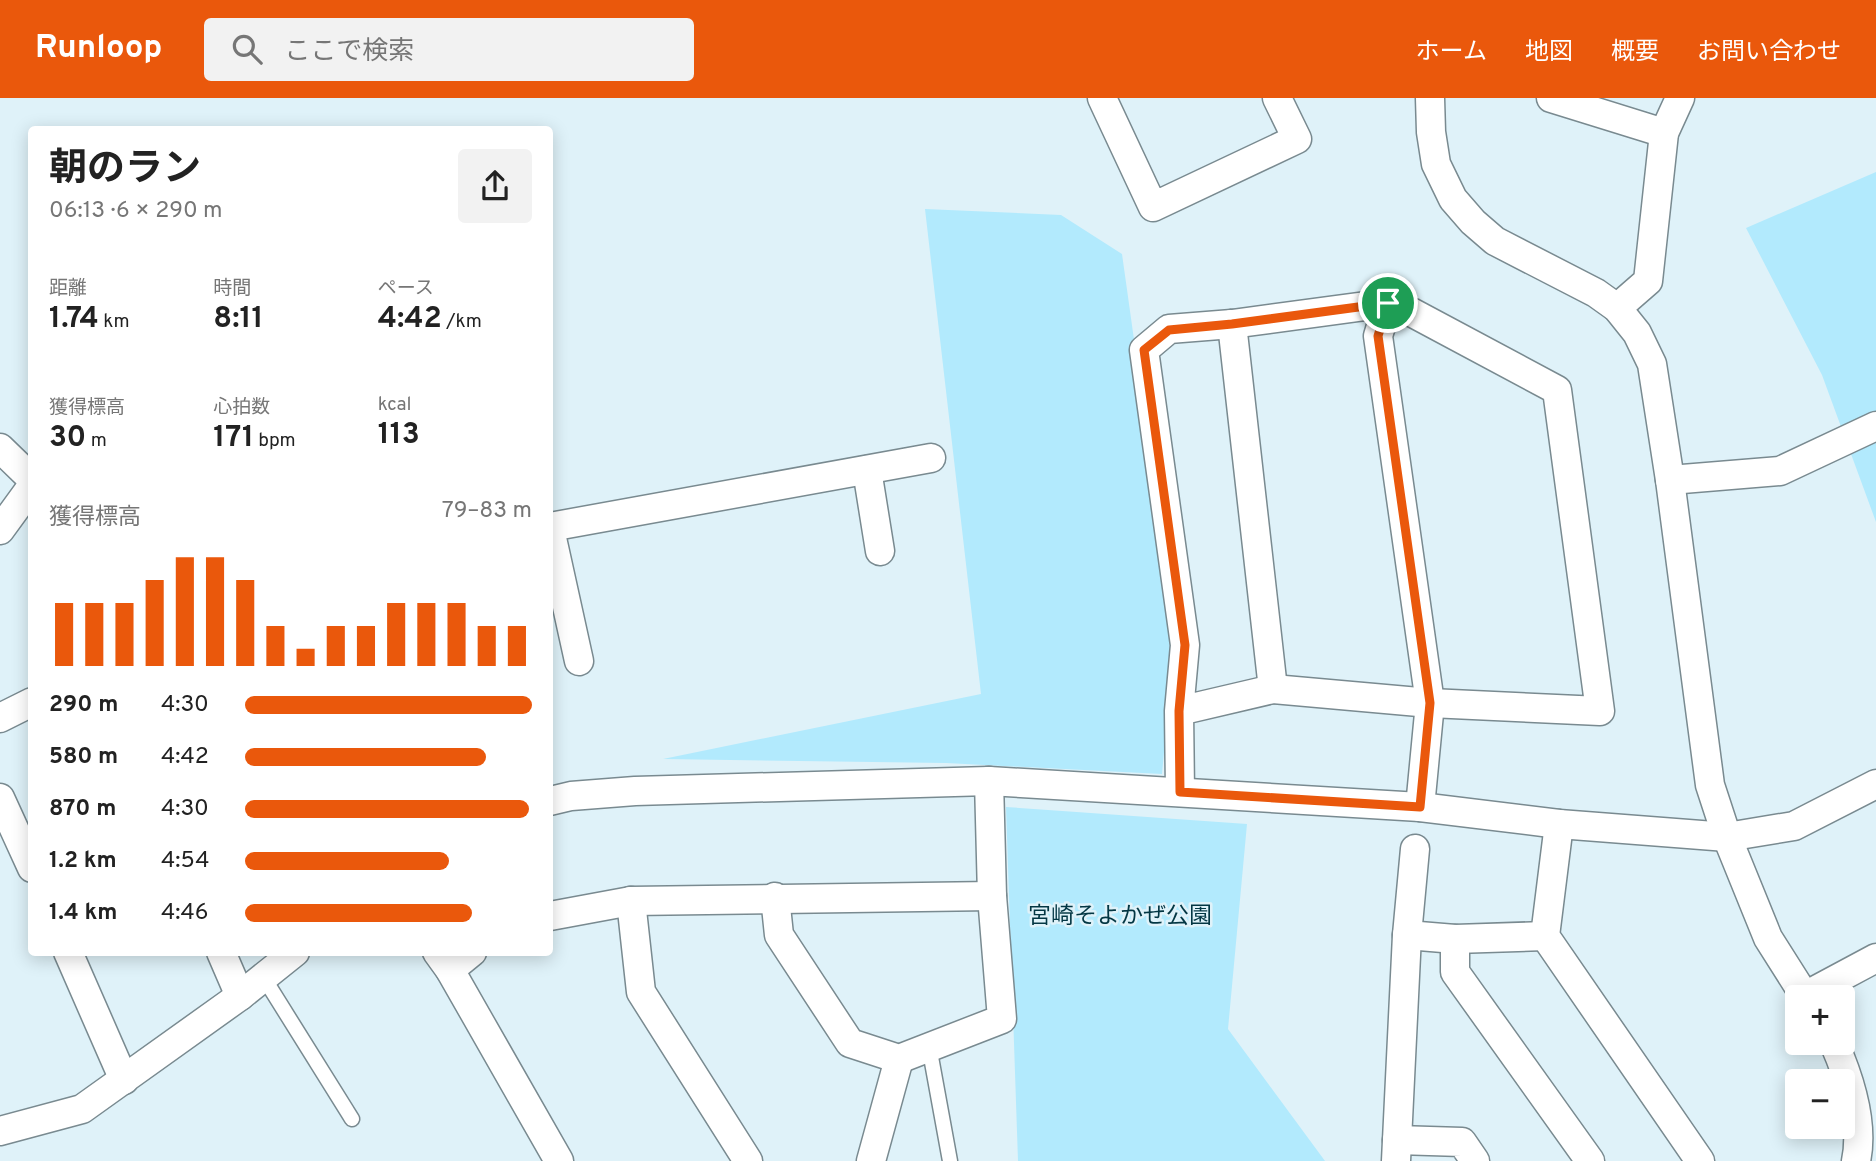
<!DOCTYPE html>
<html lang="ja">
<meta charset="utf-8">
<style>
body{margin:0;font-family:Overpass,"Noto Sans JP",sans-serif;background:#f2f2f2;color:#222;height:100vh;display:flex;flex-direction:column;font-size:26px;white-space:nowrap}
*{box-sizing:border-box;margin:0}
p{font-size:23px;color:#767676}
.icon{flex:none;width:38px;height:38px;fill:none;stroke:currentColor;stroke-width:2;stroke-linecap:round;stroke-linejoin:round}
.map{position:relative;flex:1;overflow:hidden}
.panel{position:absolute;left:28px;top:28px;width:525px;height:830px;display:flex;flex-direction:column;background:#fff;border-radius:7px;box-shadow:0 4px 18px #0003}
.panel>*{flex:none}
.fabs{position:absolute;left:1785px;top:887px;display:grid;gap:14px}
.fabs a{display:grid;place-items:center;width:70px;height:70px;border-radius:7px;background:#fff;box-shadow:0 4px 18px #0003;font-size:35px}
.pin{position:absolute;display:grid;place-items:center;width:60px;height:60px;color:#fff;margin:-30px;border:4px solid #fff;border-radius:50%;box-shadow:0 2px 7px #0007}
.round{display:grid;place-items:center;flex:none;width:74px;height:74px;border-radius:7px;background:#f2f2f2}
.overview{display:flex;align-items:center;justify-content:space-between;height:119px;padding:0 21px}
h1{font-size:38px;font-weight:700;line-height:52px}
.metrics{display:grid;grid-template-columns:repeat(3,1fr);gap:10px;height:119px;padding:7px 21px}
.metrics div{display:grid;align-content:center}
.metrics b{font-size:30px;font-weight:700}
.metrics small{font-size:19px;font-weight:400}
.metrics p{font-size:19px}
.chart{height:196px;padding:14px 21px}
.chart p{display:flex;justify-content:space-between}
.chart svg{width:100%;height:126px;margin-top:7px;stroke:#ea580c;stroke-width:6}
ul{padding:0 21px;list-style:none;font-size:23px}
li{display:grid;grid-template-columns:112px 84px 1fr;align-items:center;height:52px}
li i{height:18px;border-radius:9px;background:#ea580c}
header{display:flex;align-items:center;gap:42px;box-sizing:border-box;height:98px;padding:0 35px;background:#ea580c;color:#fff}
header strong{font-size:33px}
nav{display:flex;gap:38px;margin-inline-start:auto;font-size:24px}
.search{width:490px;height:63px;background:#f2f2f2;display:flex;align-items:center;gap:18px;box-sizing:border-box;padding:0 24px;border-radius:7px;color:#767676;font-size:26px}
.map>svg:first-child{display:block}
.green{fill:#b2eafd}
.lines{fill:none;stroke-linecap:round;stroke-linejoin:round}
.service-casing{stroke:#798a90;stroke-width:17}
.minor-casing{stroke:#798a90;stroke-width:31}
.service{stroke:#fff;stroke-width:14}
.minor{stroke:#fff;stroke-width:28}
.route-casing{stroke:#fff;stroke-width:14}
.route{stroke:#ea580c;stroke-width:9}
.labels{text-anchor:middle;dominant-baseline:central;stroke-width:5;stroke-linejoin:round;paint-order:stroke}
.park-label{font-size:23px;fill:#033744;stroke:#dff2f9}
</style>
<header>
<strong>Runloop</strong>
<div class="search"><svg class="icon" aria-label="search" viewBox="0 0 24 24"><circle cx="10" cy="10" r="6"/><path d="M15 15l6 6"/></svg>ここで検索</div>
<nav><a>ホーム</a><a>地図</a><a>概要</a><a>お問い合わせ</a></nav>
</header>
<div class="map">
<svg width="1876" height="1063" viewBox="0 0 1876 1063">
<rect width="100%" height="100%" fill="#dff2f9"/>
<g class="green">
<polygon points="1876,74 1876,424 1822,277 1746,130"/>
<polygon points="925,111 1061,117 1122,156 1175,534 1162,676 946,665 663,661 981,596"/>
<polygon points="1006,709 1247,726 1228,931 1325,1063 1018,1063"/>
</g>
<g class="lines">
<g class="service-casing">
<g id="service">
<polyline points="264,880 352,1021"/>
<polyline points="929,948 950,1063"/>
</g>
</g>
<g class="minor-casing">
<g id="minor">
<polyline points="1102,0 1153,109 1297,41 1277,0"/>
<polyline points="1430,0 1431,34 1436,66 1453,101 1473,124 1495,143 1596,195 1617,210 1637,235 1652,266 1670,382 1710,687 1727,739 1768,840 1806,900"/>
<polyline points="1551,0 1664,35"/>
<polyline points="1388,205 1378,238 1430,605 1420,709"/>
<polyline points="1617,210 1648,183 1664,35 1680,0"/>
<polyline points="1232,226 1273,591"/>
<polyline points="0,350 32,381"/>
<polyline points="867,372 880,453"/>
<polyline points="1670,382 1780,373 1876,328"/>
<polyline points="550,429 931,360"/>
<polyline points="550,431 579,563"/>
<polyline points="0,432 32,388"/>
<polyline points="1179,613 1273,591 1430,605 1600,613 1557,292 1413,215 1388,205 1232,226 1169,231 1144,252 1185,547 1179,613 1180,694"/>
<polyline points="0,620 32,604"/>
<polyline points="0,700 32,770"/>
<polyline points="550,703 571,698 635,693 989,683 1420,709 1559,726 1727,739 1794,728 1876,686"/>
<polyline points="1559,726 1545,838 1700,1063"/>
<polyline points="775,799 779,837 850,945 899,961 1002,921 992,798 989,683"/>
<polyline points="631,803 641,894 748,1063"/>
<polyline points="550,818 631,803 992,798"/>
<polyline points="1407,837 1455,841 1545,838"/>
<polyline points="1455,841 1455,874 1590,1063"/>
<polyline points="68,854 124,982"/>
<polyline points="221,854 240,898"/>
<polyline points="437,854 450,872 559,1063"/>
<polyline points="450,872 472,854"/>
<polyline points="1805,898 1876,860"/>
<path d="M1834,945C1849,979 1864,1026 1856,1063"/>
<polyline points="0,1033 82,1011 240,898 295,854"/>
<polyline points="1397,1042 1462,1044 1475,1063"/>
<polyline points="871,1063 899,961"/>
<polyline points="1396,1063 1407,837 1415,751"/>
</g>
</g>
<use href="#service" class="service"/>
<use href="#minor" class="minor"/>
</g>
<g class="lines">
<g class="route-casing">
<polygon id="route" points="1388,205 1378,238 1430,605 1420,709 1180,694 1179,613 1185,547 1144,252 1169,232 1232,226"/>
</g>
<use href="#route" class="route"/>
</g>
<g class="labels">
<g class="park-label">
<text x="1120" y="819">宮崎そよかぜ公園</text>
</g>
</g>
</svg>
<div class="fabs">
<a>+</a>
<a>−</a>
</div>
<div class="pin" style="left:1388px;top:205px;background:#1e9e55"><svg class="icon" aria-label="arrive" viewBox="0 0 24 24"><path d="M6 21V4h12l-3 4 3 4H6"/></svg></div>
<section class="panel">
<div class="overview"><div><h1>朝のラン</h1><p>06:13 · 6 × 290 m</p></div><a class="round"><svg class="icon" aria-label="share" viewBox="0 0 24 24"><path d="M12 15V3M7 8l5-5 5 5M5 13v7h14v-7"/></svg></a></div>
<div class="metrics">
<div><p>距離</p><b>1.74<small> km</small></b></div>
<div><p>時間</p><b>8:11</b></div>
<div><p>ペース</p><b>4:42<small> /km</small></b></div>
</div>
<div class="metrics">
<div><p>獲得標高</p><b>30<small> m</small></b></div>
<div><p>心拍数</p><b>171<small> bpm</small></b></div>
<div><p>kcal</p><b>113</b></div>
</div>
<div class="chart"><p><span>獲得標高</span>79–83 m</p>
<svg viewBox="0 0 160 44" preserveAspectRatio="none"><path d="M5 44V22M15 44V22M25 44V22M35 44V14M45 44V6M55 44V6M65 44V14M75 44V30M85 44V38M95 44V30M105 44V30M115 44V22M125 44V22M135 44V22M145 44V30M155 44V30"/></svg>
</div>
<ul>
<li><b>290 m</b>4:30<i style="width:100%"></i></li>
<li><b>580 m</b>4:42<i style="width:84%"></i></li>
<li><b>870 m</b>4:30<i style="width:99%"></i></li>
<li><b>1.2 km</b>4:54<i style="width:71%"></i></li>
<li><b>1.4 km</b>4:46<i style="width:79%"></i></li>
</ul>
</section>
</div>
